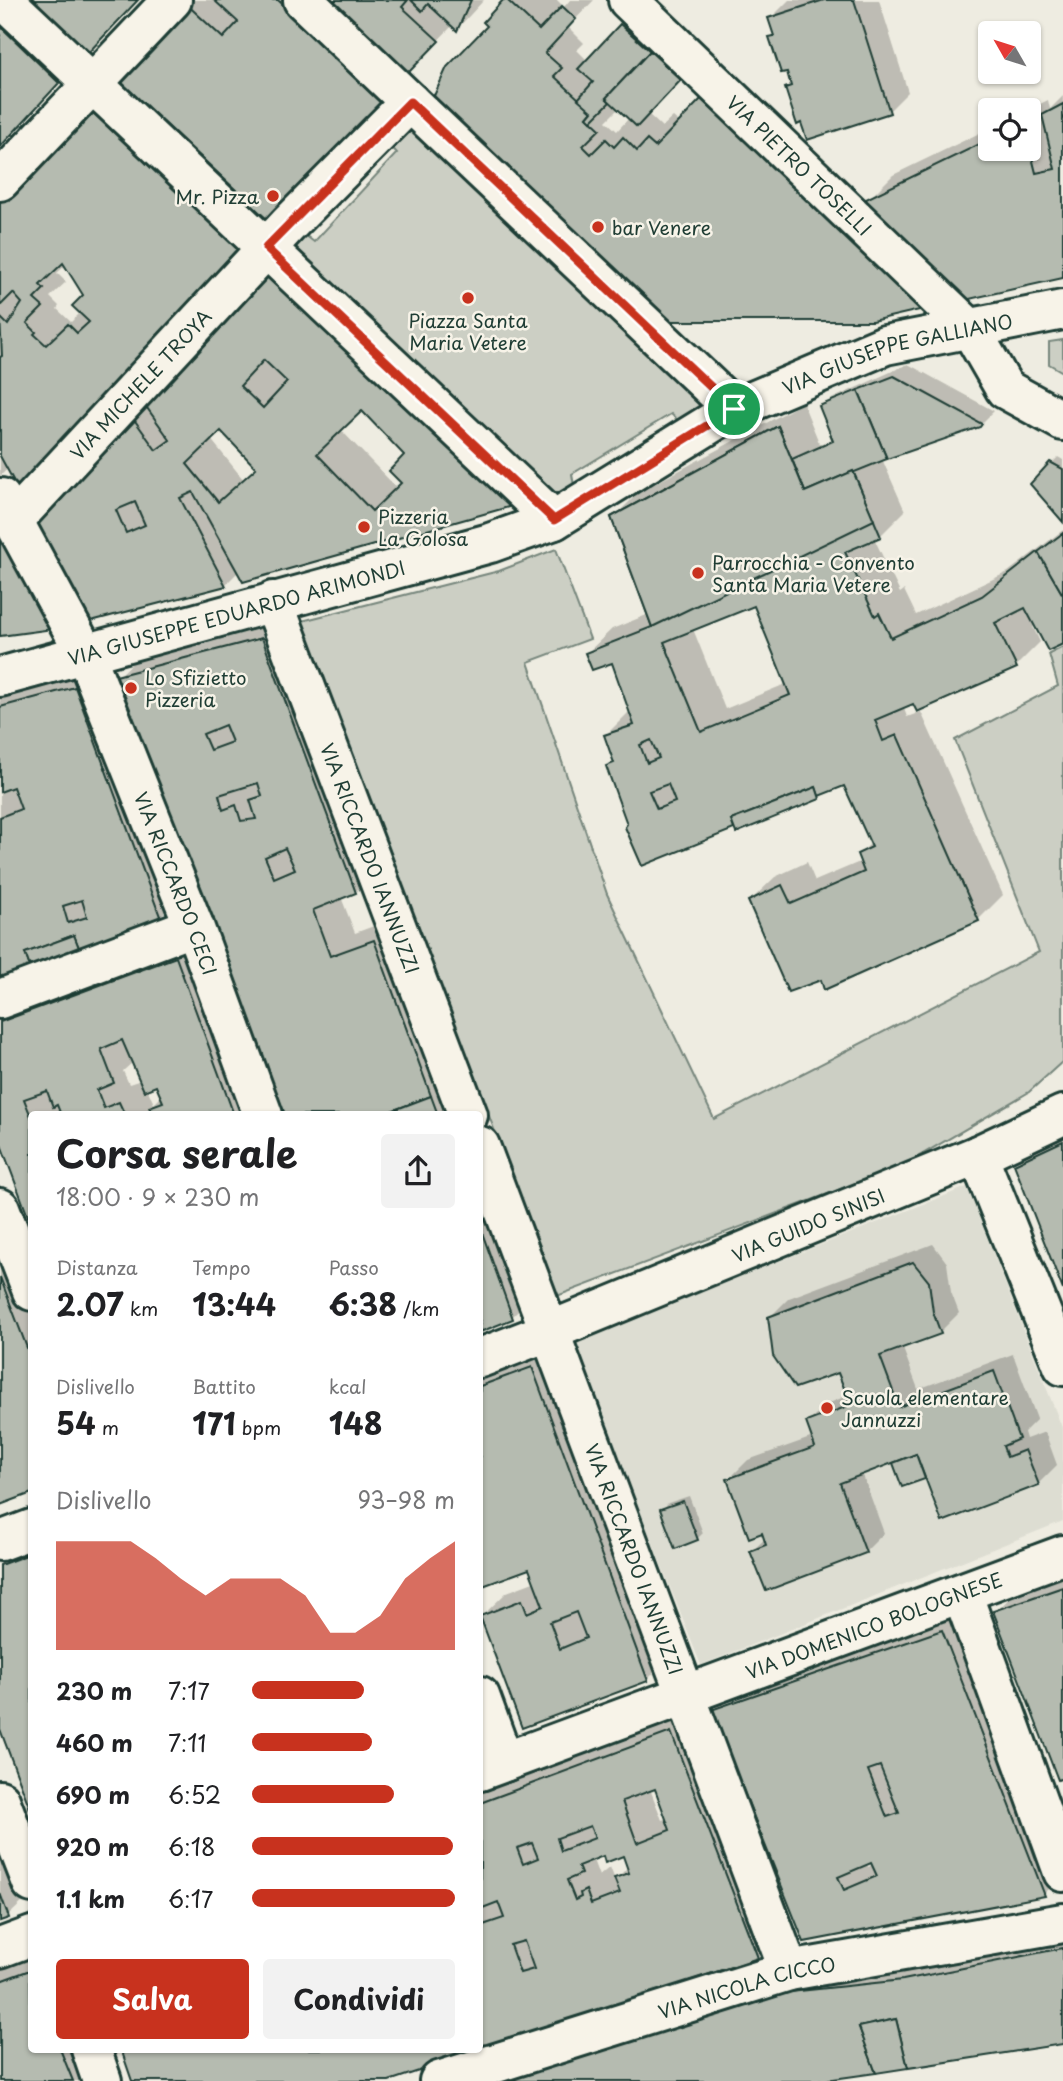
<!DOCTYPE html>
<html lang="it">
<meta charset="utf-8">
<style>
body{margin:0;font-family:"Playpen Sans",sans-serif;background:#f2f2f2;color:#202124;height:100vh;display:flex;flex-direction:column;font-size:26px;white-space:nowrap}
*{box-sizing:border-box;margin:0}
p{font-size:23px;color:#757577}
.icon{flex:none;width:38px;height:38px;fill:none;stroke:currentColor;stroke-width:2;stroke-linecap:round;stroke-linejoin:round}
.map{position:relative;flex:1;overflow:hidden}
.drawer{position:absolute;left:28px;top:1111px;width:455px;height:942px;display:flex;flex-direction:column;background:#fff;border-radius:7px;box-shadow:0 2px 5px #0004}
.drawer>*{flex:none}
.needle{width:46px;rotate:309deg}
.tools{position:absolute;left:978px;top:21px;display:grid;gap:14px}
.tools a{display:grid;place-items:center;width:63px;height:63px;border-radius:7px;background:#fff;box-shadow:0 2px 5px #0004;font-size:35px}
.pin{position:absolute;display:grid;place-items:center;width:60px;height:60px;color:#fff;margin:-30px;border:4px solid #fff;border-radius:50%;box-shadow:0 2px 7px #0007}
.round{display:grid;place-items:center;flex:none;width:74px;height:74px;border-radius:7px;background:#f2f2f2}
.summary{display:flex;align-items:center;justify-content:space-between;height:119px;padding:0 28px}
h1{font-size:38px;font-weight:700;line-height:52px}
.stats{display:grid;grid-template-columns:repeat(3,1fr);gap:10px;height:119px;padding:7px 28px}
.stats div{display:grid;align-content:center}
.stats b{font-size:30px;font-weight:700}
.stats small{font-size:19px;font-weight:400}
.stats p{font-size:19px}
.chart{height:196px;padding:14px 28px}
.chart p{display:flex;justify-content:space-between}
.chart svg{width:100%;height:126px;margin-top:7px;fill:#c8321e;opacity:.7}
.action{display:flex;gap:14px;margin-top:auto;padding:14px 28px}
.action a{flex:1;height:80px;border-radius:7px;background:#c8321e;color:#fff;font-size:28px;font-weight:700;line-height:80px;text-align:center}
.action a+a{background:#f2f2f2;color:#202124}
ul{padding:0 28px;list-style:none;font-size:23px}
li{display:grid;grid-template-columns:112px 84px 1fr;align-items:center;height:52px}
li i{height:18px;border-radius:9px;background:#c8321e}
.map>svg:first-child{display:block}
.built{fill:#ddddd2}
.green{fill:#cccfc4;stroke:#76867c;stroke-width:2}
.shadow{fill:#0003;fill-rule:evenodd}
.building{fill:#b5bbb0;stroke:#1f3d34;stroke-width:2;fill-rule:evenodd}
.lines{fill:none;stroke-linecap:round;stroke-linejoin:round}
.minor-casing{stroke:#1f3d34;stroke-width:44}
.minor{stroke:#f7f3e8;stroke-width:38}
.route-casing{stroke:#fff;stroke-width:14}
.route{stroke:#c8321e;stroke-width:9}
.poi-dot{fill:#c8321e;stroke:#f7f3e8;stroke-width:2.5}
.labels{text-anchor:middle;dominant-baseline:central;stroke-width:5;stroke-linejoin:round;paint-order:stroke}
.street-label{font-size:19px;fill:#1f3d34;stroke:#f7f3e8}
.poi-label{font-size:19px;fill:#1f3d34;stroke:#f7f3e8;text-anchor:start}
</style>
<div class="map">
<svg width="1063" height="2081" viewBox="0 0 1063 2081">
<rect width="100%" height="100%" fill="#eeece1"/>
<filter id="ink" filterUnits="userSpaceOnUse"><feTurbulence type="fractalNoise" baseFrequency=".0143" numOctaves="2"/><feDisplacementMap in="SourceGraphic" scale="14" xChannelSelector="R" yChannelSelector="G"/><feConvolveMatrix kernelMatrix="1 2 1 2 8 2 1 2 1" color-interpolation-filters="sRGB"/></filter>
<g filter="url(#ink)">
<polygon class="built" points="967,1187 1063,1430 1063,1521 701,1665 573,1343"/>
<g class="green">
<polygon points="410,129 699,402 702,407 682,424 671,414 572,474 574,486 556,497 292,249 305,235 314,242 397,153 388,143 401,131"/>
<polygon points="1063,340 1063,372 1049,364 1049,342"/>
<polygon points="556,549 590,639 528,662 607,894 714,1119 1039,952 955,740 1058,686 1049,654 1063,647 1063,1061 1029,1092 902,1166 557,1296 302,621 499,571"/>
</g>
<g class="shadow">
<polygon points="0,0 82,57 0,146"/>
<polygon points="184,0 484,0 457,29 453,25 406,73 270,220"/>
<path d="M505,0H557L564,7L570,0H594L568,27L584,43L577,50L588,61L628,19L654,44L649,50L651,52L664,39L693,66L648,114L662,127L673,117L680,123L726,76L936,274L868,200L893,175L990,128V149H1029L1028,110L1048,100L1050,109L1063,96V276L671,319L490,26ZM619,108L629,118L617,131L606,121Z"/>
<polygon points="789,0 879,0 908,92 889,111 787,88 792,83 771,38 775,34 770,19"/>
<path d="M111,83L265,227L0,476V199ZM66,265L85,295L81,312L71,322L57,309L59,306L50,297L66,282L57,273Z"/>
<path d="M291,252L535,481L239,571L225,585L0,634L35,525ZM362,408L407,455L403,483L397,488L340,429ZM221,428L257,467L243,479L210,438Z"/>
<path d="M908,364L994,411L979,426L882,459L905,511L880,536L874,538L900,593L904,590L916,615L1008,572L1063,530V642L1036,625L1033,627L1040,642L1016,666L903,706L907,717L921,712L1003,895L978,920L822,977L750,901L775,877L807,862L815,881L862,861L859,855L872,842L845,784L826,791L819,798L733,828L629,824L608,767L614,760L606,735L630,711L613,661L587,653L612,629L649,614L613,518L638,493L803,403L820,445L834,438L821,407L825,402V405L867,389L866,386L827,401ZM755,603L788,683L725,709L693,629Z"/>
<polygon points="1058,457 1063,460 1063,519 1032,484"/>
<polygon points="286,615 380,867 355,892 341,897 355,933 398,917 455,1070 436,1089 446,1115 287,1115 118,677 143,653"/>
<polygon points="99,664 184,893 160,917 0,976 0,690"/>
<path d="M200,934L267,1115H32V1222L0,1138V1008ZM133,1062L141,1080L129,1084L123,1071ZM157,1083L162,1096L154,1104L147,1088Z"/>
<polygon points="1063,1129 1063,1285 1016,1164 1041,1140"/>
<polygon points="480,1175 537,1293 512,1317 480,1330"/>
<polygon points="0,1188 32,1272 32,1491 0,1503"/>
<polygon points="933,1244 947,1263 951,1292 959,1313 940,1332 902,1346 918,1389 1013,1354 1037,1419 1024,1432 1026,1439 1045,1432 1057,1465 1038,1484 926,1475 903,1485 895,1464 900,1458 862,1473 884,1533 865,1552 752,1551 766,1538 729,1479 748,1460 813,1437 808,1423 827,1404 849,1395 839,1370 770,1317 789,1298"/>
<polygon points="556,1344 671,1655 647,1680 523,1726 482,1616 507,1592 536,1581 530,1566 480,1585 480,1372"/>
<polygon points="689,1496 703,1533 697,1539 662,1510 668,1503"/>
<polygon points="32,1539 32,1809 0,1724 0,1550"/>
<polygon points="1063,1572 1063,1776 996,1612 1020,1587"/>
<path d="M966,1607L1063,1875L1044,1894L805,1940L713,1710L738,1686ZM872,1860L874,1864L868,1867L866,1863Z"/>
<path d="M695,1709L781,1932L757,1957L470,2053L383,2081H134L123,2049H480V1789ZM656,1787L667,1818L662,1820L650,1789ZM605,1854L606,1860L624,1854L629,1866L615,1880L610,1867L599,1876L593,1860Z"/>
<polygon points="0,1802 32,1893 8,1916 0,1919"/>
<polygon points="1063,1930 1063,2042 805,2081 478,2081 816,1968"/>
<polygon points="32,1955 32,2049 94,2049 106,2081 0,2081 0,1966"/>
</g>
<g class="building">
<polygon points="33,0 138,0 88,53"/>
<polygon points="182,0 223,38 238,22 214,0 278,0 388,103 270,222 112,74"/>
<polygon points="330,0 408,0 402,7 439,41 408,73"/>
<polygon points="411,0 471,0 457,31 428,4 422,11"/>
<polygon points="503,0 507,0 539,30 562,6 576,19 545,53 562,68 554,76 592,111 587,117 600,129 583,146 591,154 606,139 614,147 623,137 637,151 647,140 655,147 701,99 924,309 872,321 670,321 433,98 447,67 487,26 483,22"/>
<polygon points="824,0 854,0 890,113 807,140 801,123 797,125 785,88 791,86 787,72 781,73 769,37 774,36 768,18"/>
<polygon points="620,24 650,51 606,98 610,102 591,121 587,117 592,111 578,99 593,82 578,69"/>
<polygon points="0,26 59,83 0,147"/>
<polygon points="650,51 681,80 637,127 606,98"/>
<polygon points="1063,104 1063,278 965,300 867,203 866,199 990,139 990,149 1029,149 1029,145 1036,173 1055,169 1042,115"/>
<path d="M86,106L242,253L19,491L0,456V357L2,356L0,317L8,325L22,303L13,293L0,306V196ZM63,263L83,295L72,306L89,322L77,333L68,324L46,345L34,334L36,332L27,323L43,307L34,299L44,289L40,285Z"/>
<path d="M265,275L512,506L243,582L193,492L180,498L226,586L87,622L33,524L133,418L156,450L170,440L145,405ZM264,360L287,382L263,408L240,386ZM362,411L404,455L389,471L401,483L372,511L317,454ZM221,431L256,468L218,502L187,464ZM135,502L145,525L126,533L116,510Z"/>
<polygon points="894,376 982,424 980,427 887,459 858,390"/>
<polygon points="858,390 887,459 805,492 792,459 833,441 819,406"/>
<path d="M778,426L805,492L853,471L881,537L845,552L875,616L879,613L891,638L982,596L1038,552L1063,595V644L1048,651L1025,608L995,623L1017,668L917,712L913,704L875,720L883,741L897,735L979,921L824,990L821,980L788,992L748,901L782,885L791,904L864,872L857,854L872,847L844,786L819,796L816,787L731,820L734,829L642,866L625,827L627,824L606,766L614,763L604,735L634,725L612,663L592,670L585,653L652,627L611,517ZM744,494L749,503L690,529L692,541L646,559L639,548L716,502L720,507ZM754,606L790,695L701,732L664,642ZM651,740L659,758L647,763L640,745ZM668,784L675,802L657,809L649,791Z"/>
<polygon points="778,426 805,492 853,471 874,520 652,627 611,517"/>
<polygon points="1050,462 1063,469 1063,522 1030,484"/>
<polygon points="0,532 53,629 0,636"/>
<polygon points="1063,533 1063,595 1038,552"/>
<path d="M262,638L356,893L313,910L330,956L374,940L431,1096L381,1115H285L116,676ZM225,725L232,742L210,750L203,734ZM258,783L262,796L250,800L256,819L241,821L236,805L223,810L219,795ZM285,848L295,869L274,878L265,857Z"/>
<path d="M75,687L161,919L79,948L74,935L25,953L30,967L0,978V817L21,809L13,787L0,792V707ZM82,900L87,917L68,923L63,906Z"/>
<polygon points="816,787 820,799 736,833 731,820"/>
<polygon points="74,935 79,948 30,967 25,953"/>
<polygon points="176,957 234,1115 153,1115 149,1107 163,1102 156,1086 144,1091 122,1040 101,1049 114,1083 97,1090 104,1108 119,1102 125,1115 61,1115 57,1105 53,1107 47,1091 24,1099 32,1119 32,1227 0,1142 0,1022"/>
<polygon points="431,1096 438,1115 381,1115"/>
<polygon points="1063,1141 1063,1290 1014,1164"/>
<polygon points="480,1227 513,1319 480,1332"/>
<polygon points="913,1262 929,1282 933,1312 941,1334 880,1356 899,1407 994,1371 1019,1439 1003,1446 1007,1457 1025,1450 1039,1485 942,1522 916,1454 840,1483 866,1553 766,1591 750,1551 766,1545 762,1533 749,1538 727,1479 815,1447 806,1422 851,1405 838,1373 795,1388 773,1356 768,1317"/>
<polygon points="0,1277 32,1361 32,1493 0,1505"/>
<path d="M532,1367L648,1681L522,1728L480,1616L522,1600L527,1613L543,1606L529,1569L480,1587V1386ZM576,1612L586,1638L560,1649L550,1622Z"/>
<polygon points="916,1454 925,1479 902,1487 893,1463"/>
<polygon points="683,1501 698,1540 675,1549 660,1509"/>
<polygon points="32,1553 32,1814 0,1729 0,1565"/>
<polygon points="1063,1587 1063,1778 1058,1780 993,1611"/>
<path d="M942,1630L1045,1896L804,1942L711,1710ZM880,1766L899,1813L887,1817L868,1770ZM871,1863L877,1876L844,1890L838,1877Z"/>
<path d="M671,1732L758,1958L389,2081H132L121,2049H480V1924V1926L504,1918L498,1902L480,1909V1803ZM655,1789L670,1830L637,1843L622,1801ZM590,1826L595,1838L561,1851L557,1838ZM532,1843L538,1858L523,1864L517,1848ZM603,1856L605,1863L623,1856L629,1873L614,1878L620,1893L591,1904L586,1890L580,1893L581,1897L575,1900L567,1880L581,1874L578,1866ZM524,1941L534,1969L520,1973L510,1945Z"/>
<polygon points="0,1893 9,1918 0,1921"/>
<polygon points="1063,1948 1063,2044 908,2068 896,2019 859,2027 876,2073 819,2081 506,2081 790,1992 903,1980"/>
<polygon points="30,1970 32,2049 60,2049 73,2081 0,2081 0,1981"/>
<polygon points="896,2019 908,2068 876,2073 859,2027"/>
</g>
<g class="lines">
<g class="minor-casing">
<g id="minor">
<polyline points="4,0 554,520"/>
<polyline points="303,0 410,102"/>
<path id="s1" d="M628,0L971,330L1005,389L1063,421"/>
<polyline points="0,181 172,0"/>
<path id="s2" d="M1,498L85,653L194,926L263,1115"/>
<path id="s3" d="M13,521L288,225L410,102L734,409"/>
<path id="s4" d="M273,601L468,1115"/>
<path id="s5" d="M0,677L490,543L554,520L734,409L885,345L1063,310"/>
<polyline points="0,999 194,926"/>
<path id="s6" d="M480,1146L789,1971"/>
<polyline points="978,1155 1063,1366"/>
<polyline points="0,1208 32,1291"/>
<path id="s7" d="M480,1358L550,1331L978,1155L1063,1115"/>
<polyline points="0,1541 32,1529"/>
<polyline points="962,1593 1063,1872"/>
<polyline points="480,1696 504,1762"/>
<path id="s8" d="M480,1771L1063,1555"/>
<polyline points="0,1800 32,1883"/>
<polyline points="0,1948 32,1936"/>
<polyline points="91,2049 102,2081"/>
<path id="s9" d="M439,2081L789,1971L1063,1923"/>
</g>
</g>
<use href="#minor" class="minor"/>
</g>
</g>
<g class="lines" filter="url(#ink)">
<g class="route-casing">
<polygon id="route" points="410,102 734,409 554,520 266,248"/>
</g>
<use href="#route" class="route"/>
</g>
<g class="poi-dot">
<circle cx="273" cy="196" r="7"/>
<circle cx="598" cy="227" r="7"/>
<circle cx="468" cy="298" r="7"/>
<circle cx="364" cy="527" r="7"/>
<circle cx="698" cy="573" r="7"/>
<circle cx="131" cy="688" r="7"/>
<circle cx="827" cy="1408" r="7"/>
</g>
<g class="labels">
<g class="street-label">
<text stroke="none"><textPath href="#s1" startOffset="238">VIA PIETRO TOSELLI</textPath></text>
<text stroke="none"><textPath href="#s5" startOffset="961">VIA GIUSEPPE GALLIANO</textPath></text>
<text stroke="none"><textPath href="#s3" startOffset="187">VIA MICHELE TROYA</textPath></text>
<text stroke="none"><textPath href="#s5" startOffset="245">VIA GIUSEPPE EDUARDO ARIMONDI</textPath></text>
<text stroke="none"><textPath href="#s4" startOffset="275">VIA RICCARDO IANNUZZI</textPath></text>
<text stroke="none"><textPath href="#s2" startOffset="424">VIA RICCARDO CECI</textPath></text>
<text stroke="none"><textPath href="#s7" startOffset="354">VIA GUIDO SINISI</textPath></text>
<text stroke="none"><textPath href="#s6" startOffset="441">VIA RICCARDO IANNUZZI</textPath></text>
<text stroke="none"><textPath href="#s8" startOffset="420">VIA DOMENICO BOLOGNESE</textPath></text>
<text stroke="none"><textPath href="#s9" startOffset="322">VIA NICOLA CICCO</textPath></text>
</g>
<g class="poi-label">
<text x="259" y="196" text-anchor="end">Mr. Pizza</text>
<text x="612" y="227">bar Venere</text>
<text x="468" y="320" text-anchor="middle">Piazza Santa<tspan x="468" dy="22">Maria Vetere</tspan></text>
<text x="378" y="516">Pizzeria<tspan x="378" dy="22">La Golosa</tspan></text>
<text x="712" y="562">Parrocchia - Convento<tspan x="712" dy="22">Santa Maria Vetere</tspan></text>
<text x="145" y="677">Lo Sfizietto<tspan x="145" dy="22">Pizzeria</tspan></text>
<text x="841" y="1397">Scuola elementare<tspan x="841" dy="22">Jannuzzi</tspan></text>
</g>
</g>
</svg>
<div class="tools">
<a><svg class="needle" viewBox="-14 -14 28 28"><path d="M0-13l5 13h-10z" fill="#e53935"/><path d="M0 13l5-13h-10z" fill="#757577"/></svg></a>
<a><svg class="icon" aria-label="locate" viewBox="0 0 24 24"><circle cx="12" cy="12" r="6"/><path d="M12 2v4M12 18v4M2 12h4M18 12h4"/></svg></a>
</div>
<div class="pin" style="left:734px;top:409px;background:#1e9e55"><svg class="icon" aria-label="arrive" viewBox="0 0 24 24"><path d="M6 21V4h12l-3 4 3 4H6"/></svg></div>
<section class="drawer">
<div class="summary"><div><h1>Corsa serale</h1><p>18:00 · 9 × 230 m</p></div><a class="round"><svg class="icon" aria-label="share" viewBox="0 0 24 24"><path d="M12 15V3M7 8l5-5 5 5M5 13v7h14v-7"/></svg></a></div>
<div class="stats">
<div><p>Distanza</p><b>2.07<small> km</small></b></div>
<div><p>Tempo</p><b>13:44</b></div>
<div><p>Passo</p><b>6:38<small> /km</small></b></div>
</div>
<div class="stats">
<div><p>Dislivello</p><b>54<small> m</small></b></div>
<div><p>Battito</p><b>171<small> bpm</small></b></div>
<div><p>kcal</p><b>148</b></div>
</div>
<div class="chart"><p><span>Dislivello</span>93–98 m</p>
<svg viewBox="0 0 160 44" preserveAspectRatio="none"><path d="M0 44V6L10 6L20 6L30 6L40 12L50 19L60 25L70 19L80 19L90 19L100 25L110 38L120 38L130 32L140 19L150 12L160 6V44z"/></svg>
</div>
<ul>
<li><b>230 m</b>7:17<i style="width:55%"></i></li>
<li><b>460 m</b>7:11<i style="width:59%"></i></li>
<li><b>690 m</b>6:52<i style="width:70%"></i></li>
<li><b>920 m</b>6:18<i style="width:99%"></i></li>
<li><b>1.1 km</b>6:17<i style="width:100%"></i></li>
</ul>
<div class="action"><a>Salva</a><a>Condividi</a></div>
</section>
</div>
